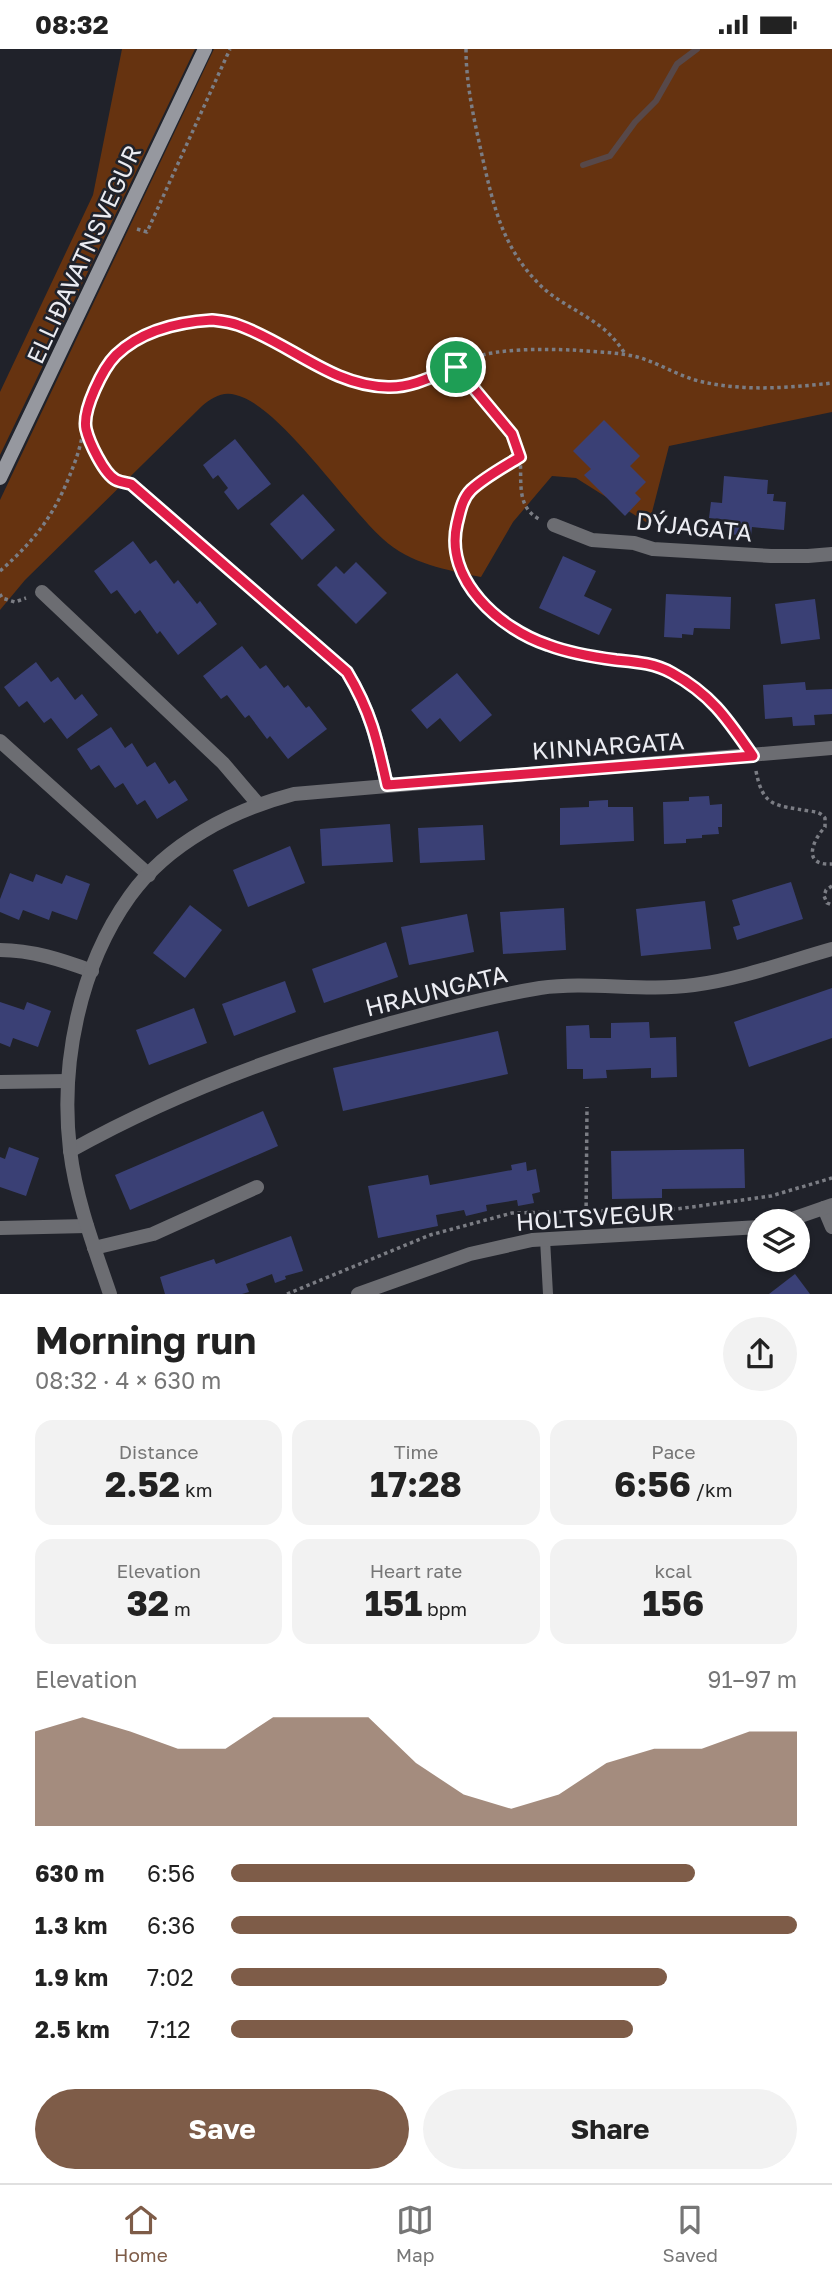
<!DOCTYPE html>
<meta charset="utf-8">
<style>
body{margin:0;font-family:"Golos Text",sans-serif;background:#f2f2f2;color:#222;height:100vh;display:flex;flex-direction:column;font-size:26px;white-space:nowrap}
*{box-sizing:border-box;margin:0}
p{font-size:23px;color:#767676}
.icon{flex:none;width:38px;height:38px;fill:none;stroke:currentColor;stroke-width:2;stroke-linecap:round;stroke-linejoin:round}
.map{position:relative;height:1245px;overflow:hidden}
.panel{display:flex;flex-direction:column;background:#fff;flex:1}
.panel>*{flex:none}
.controls{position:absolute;left:747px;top:1160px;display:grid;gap:14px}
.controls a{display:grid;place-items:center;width:63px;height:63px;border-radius:50%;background:#fff;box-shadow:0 2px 5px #0004;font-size:35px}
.pin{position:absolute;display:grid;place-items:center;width:60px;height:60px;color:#fff;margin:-30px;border:4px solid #fff;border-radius:50%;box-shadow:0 2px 7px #0007}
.round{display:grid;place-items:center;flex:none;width:74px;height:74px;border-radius:37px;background:#f2f2f2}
.summary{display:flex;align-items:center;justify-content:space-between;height:119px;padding:0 35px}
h1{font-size:38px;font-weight:700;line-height:52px}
.figures{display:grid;grid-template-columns:repeat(3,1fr);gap:10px;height:119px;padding:7px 35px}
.figures div{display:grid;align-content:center;border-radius:18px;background:#f2f2f2;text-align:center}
.figures b{font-size:35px;font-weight:700}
.figures small{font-size:19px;font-weight:400}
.figures p{font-size:19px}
.chart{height:196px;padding:14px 35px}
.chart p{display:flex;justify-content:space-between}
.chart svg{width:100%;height:126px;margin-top:7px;fill:#7e5c48;opacity:.7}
.primary-button{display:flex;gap:14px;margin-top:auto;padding:14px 35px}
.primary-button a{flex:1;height:80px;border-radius:42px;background:#7e5c48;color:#fff;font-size:28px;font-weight:700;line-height:80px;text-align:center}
.primary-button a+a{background:#f2f2f2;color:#222}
ul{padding:0 35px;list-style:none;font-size:23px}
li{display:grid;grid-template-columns:112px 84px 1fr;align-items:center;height:52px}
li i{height:18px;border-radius:9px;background:#7e5c48}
.status{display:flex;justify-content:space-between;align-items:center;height:49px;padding:0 35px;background:#fff;direction:ltr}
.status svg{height:19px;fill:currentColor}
.dock{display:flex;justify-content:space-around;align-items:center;height:98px;border-top:2px solid #e0e0e0;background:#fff;font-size:19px;color:#767676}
.dock a{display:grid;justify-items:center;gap:4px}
.dock .on{color:#7e5c48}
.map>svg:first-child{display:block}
.green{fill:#663310}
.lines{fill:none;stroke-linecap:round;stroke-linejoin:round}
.stream{stroke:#574849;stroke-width:6}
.building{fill:#3a4075}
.path{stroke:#7b7d84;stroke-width:3.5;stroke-dasharray:3.5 3.5;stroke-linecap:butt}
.service{stroke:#6c6d72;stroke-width:10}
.minor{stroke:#6c6d72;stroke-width:14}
.tertiary{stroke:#6c6d72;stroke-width:14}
.secondary{stroke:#96989f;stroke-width:14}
.route-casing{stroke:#fff;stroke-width:14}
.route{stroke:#e11d48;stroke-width:9}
.labels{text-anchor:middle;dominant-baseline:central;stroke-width:5;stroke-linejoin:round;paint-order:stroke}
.street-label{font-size:24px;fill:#ebecf2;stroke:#20222a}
</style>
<div class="status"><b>08:32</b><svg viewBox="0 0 49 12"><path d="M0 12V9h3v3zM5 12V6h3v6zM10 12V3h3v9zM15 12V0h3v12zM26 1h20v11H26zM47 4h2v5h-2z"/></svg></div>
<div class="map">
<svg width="832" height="1245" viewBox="0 0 832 1245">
<rect width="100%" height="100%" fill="#20222a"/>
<g class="green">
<polygon points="122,0 195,0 0,406 0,343 93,146"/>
<path d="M214,0H832V363L669,397L649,475L576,429L552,427L513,473L481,528C447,521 410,515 383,490C346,457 279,356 236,346C222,342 212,349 202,357L25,531L0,561V451Z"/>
</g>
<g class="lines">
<polyline class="stream" points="583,116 610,107 635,73 656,52 677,15 697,0"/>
</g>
<g class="building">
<polygon points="604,371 640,407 630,417 646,433 635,444 641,450 625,467 584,426 591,420 573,402"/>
<polygon points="235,390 271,435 238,461 224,443 228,439 218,426 213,430 203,416"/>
<polygon points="724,427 768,431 767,445 774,445 773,452 786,453 784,481 752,478 751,487 727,485 729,471 709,469 711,453 722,454"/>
<polygon points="303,445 335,481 302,511 270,475"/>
<polygon points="133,492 150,515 156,511 174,535 178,531 197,555 200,552 217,575 178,606 160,582 157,585 140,561 135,565 117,541 111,545 94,522"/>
<polygon points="563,507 596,522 584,547 612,560 599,586 539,559"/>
<polygon points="356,513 387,544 356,575 317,536 336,517 344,525"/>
<polygon points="666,545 731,548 730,580 694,579 693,586 682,585 682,589 664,588"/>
<polygon points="815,550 820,590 781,595 775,555"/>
<polygon points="242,597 260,620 266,616 284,639 288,636 306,659 309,657 327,680 288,710 270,687 267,690 249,666 245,669 227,646 221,650 203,627"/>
<polygon points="36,613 51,633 58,628 75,651 82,645 98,666 67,690 51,669 44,674 27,652 19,658 4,638"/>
<polygon points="457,624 492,666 460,693 440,669 427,680 411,661"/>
<polygon points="805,633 806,641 832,640 832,665 814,666 815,676 793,677 792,668 765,670 763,636"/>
<polygon points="111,678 125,699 132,694 147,718 155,713 169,735 175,731 188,751 157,770 145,751 137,756 123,734 115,739 99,716 91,721 77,700"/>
<polygon points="709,747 710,756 722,755 722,778 718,778 719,785 702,786 702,789 686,790 686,794 664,795 663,753 689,752 689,748"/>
<polygon points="608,751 608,758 633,758 634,792 560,796 560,759 589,758 589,752"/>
<polygon points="390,775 393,813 322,817 320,780"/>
<polygon points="483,776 485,811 420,814 418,779"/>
<polygon points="290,797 305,834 248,858 233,821"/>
<polygon points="10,824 33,833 36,825 62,835 66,826 90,835 77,871 52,862 49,871 23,861 19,871 0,863 0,850"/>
<polygon points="791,833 803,870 737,891 733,878 740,876 732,851"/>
<polygon points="705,852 711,900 641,907 636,860"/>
<polygon points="190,856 222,881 185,929 153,904"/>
<polygon points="564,859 566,901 503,905 500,863"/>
<polygon points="467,865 474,903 409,916 401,878"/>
<polygon points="386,893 398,928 324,954 312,920"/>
<polygon points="285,932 296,963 234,987 222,955"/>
<polygon points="832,939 832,989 749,1018 734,973"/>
<polygon points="0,953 24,961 27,953 51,962 38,998 13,989 10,998 0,994"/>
<polygon points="194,959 207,994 149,1016 136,981"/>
<polygon points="649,973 650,989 676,988 677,1028 651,1029 651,1019 606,1021 607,1029 583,1030 583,1020 567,1020 566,977 589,976 590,989 611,989 611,974"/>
<polygon points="498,982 508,1025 343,1062 333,1019"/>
<polygon points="263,1062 278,1097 130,1161 115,1126"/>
<polygon points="9,1098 39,1109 26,1147 0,1138 0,1108 5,1110"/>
<polygon points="744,1100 745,1139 662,1140 662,1149 612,1150 611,1102"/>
<polygon points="526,1113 527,1122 536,1120 540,1143 532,1145 534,1154 518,1157 517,1151 486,1156 487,1162 466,1167 464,1161 436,1166 438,1177 378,1189 368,1137 428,1126 430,1136 512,1121 511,1116"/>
<polygon points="291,1187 303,1222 285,1227 286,1230 275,1234 272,1225 246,1235 249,1243 242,1245 165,1245 160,1228 214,1210 216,1215"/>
<polygon points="795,1225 810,1245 769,1245"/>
</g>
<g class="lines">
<g class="path">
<path d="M466,0C466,38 475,74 483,111C494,159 503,199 540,236C556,252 578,261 597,275C609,283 618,294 626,306"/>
<polyline points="137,180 147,183 230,0"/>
<path d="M457,319C473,337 514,378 519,401C524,426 513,456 539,470"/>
<polyline points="86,380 105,421 115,431"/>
<path d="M519,408C504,419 484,428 471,441C464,449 461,460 458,470C456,480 454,491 454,502C457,542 513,585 548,597C570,604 594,608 616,611C635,613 651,614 668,622C701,636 721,662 741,690"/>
<path d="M0,522C40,487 58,460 76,410C88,376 88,328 119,304C136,291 156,281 176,276C259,253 309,336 388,338C409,339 435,327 454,319C460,316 466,311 473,309C499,299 545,300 573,301C595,303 620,303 641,309C659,315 676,325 695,331C740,343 787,339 832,334"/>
<polyline points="0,545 2,549 15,553 26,549"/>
<path d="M756,722C763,759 776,756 809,762C816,763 820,763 825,769V778C812,792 802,817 832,815"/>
<polyline points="832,837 826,841 824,847 827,854 832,856"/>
<polyline points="586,1171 587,1058"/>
<polyline points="287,1245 430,1186 512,1164 677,1160 771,1147 832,1129"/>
</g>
<polyline class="service" points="545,1190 548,1245"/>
<g class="minor">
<path d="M131,435L347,623C371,663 377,691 387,736"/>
<polyline points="554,476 592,491 634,494 653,500 771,507 808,507 832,505"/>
<polyline points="42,543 223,714 258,755"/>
<polyline points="0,692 149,826"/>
<path d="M0,901C32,901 62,911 92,922"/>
<polyline points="0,1033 68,1032"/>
<path d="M70,1102C172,1045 282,1004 395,973C442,960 491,947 540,939C590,932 643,943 694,936C741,930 786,913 832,900"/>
<polyline points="824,1159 832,1178"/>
<polyline points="0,1179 87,1177"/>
<polyline points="94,1199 153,1185 257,1138"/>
<path d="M110,1245C94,1198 76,1151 70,1101C60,1016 79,918 130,847C168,794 233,761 294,745L832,699"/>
</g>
<g class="tertiary">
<polyline points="786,1172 832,1156"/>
<polyline points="358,1245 470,1205 532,1191 760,1178"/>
</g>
<polyline class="secondary" points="0,429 205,0"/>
</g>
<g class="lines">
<g class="route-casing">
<path id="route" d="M212,271C220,272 230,273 238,276C290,294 331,337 388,338C411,339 436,326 456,318L512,385L520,408C504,418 485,428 471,441C462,450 460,463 457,475C444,531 500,580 548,596C569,604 593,608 616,611C636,613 654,614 672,624C712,646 728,671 753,707L387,736C377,691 371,663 347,623L131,435C127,434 120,433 116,431C104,425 89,393 86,380C82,361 103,319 116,306C141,282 179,273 212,271Z"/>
</g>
<use href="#route" class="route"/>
</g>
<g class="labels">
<g class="street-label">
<text transform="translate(83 205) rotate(-65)">ELLIÐAVATNSVEGUR</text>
<text transform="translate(694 477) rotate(6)">DÝJAGATA</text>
<text transform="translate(608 696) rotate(-4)">KINNARGATA</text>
<text transform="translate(436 941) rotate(-14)">HRAUNGATA</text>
<text transform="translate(595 1167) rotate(-4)">HOLTSVEGUR</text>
</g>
</g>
</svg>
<div class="controls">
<a><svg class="icon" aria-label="layers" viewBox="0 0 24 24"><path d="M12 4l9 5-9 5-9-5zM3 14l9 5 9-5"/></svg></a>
</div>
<div class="pin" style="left:456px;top:318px;background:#1e9e55"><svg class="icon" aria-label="arrive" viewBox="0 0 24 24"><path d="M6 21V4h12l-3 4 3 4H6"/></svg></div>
</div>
<section class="panel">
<div class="summary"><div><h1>Morning run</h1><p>08:32 · 4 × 630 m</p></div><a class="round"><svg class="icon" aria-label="share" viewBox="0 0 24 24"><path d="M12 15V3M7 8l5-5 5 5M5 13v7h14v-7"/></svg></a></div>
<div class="figures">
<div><p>Distance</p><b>2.52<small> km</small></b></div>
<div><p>Time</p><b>17:28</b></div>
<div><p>Pace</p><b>6:56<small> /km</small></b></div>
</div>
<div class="figures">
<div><p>Elevation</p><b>32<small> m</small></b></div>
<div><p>Heart rate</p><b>151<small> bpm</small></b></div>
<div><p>kcal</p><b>156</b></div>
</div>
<div class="chart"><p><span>Elevation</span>91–97 m</p>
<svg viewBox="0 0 160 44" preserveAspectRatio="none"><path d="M0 44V11L10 6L20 11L30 17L40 17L50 6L60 6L70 6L80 22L90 33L100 38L110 33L120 22L130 17L140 17L150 11L160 11V44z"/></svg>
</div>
<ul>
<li><b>630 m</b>6:56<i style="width:82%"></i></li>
<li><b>1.3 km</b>6:36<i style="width:100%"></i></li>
<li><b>1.9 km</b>7:02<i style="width:77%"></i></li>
<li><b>2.5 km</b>7:12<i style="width:71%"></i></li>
</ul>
<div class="primary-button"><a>Save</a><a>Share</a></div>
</section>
<nav class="dock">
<a class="on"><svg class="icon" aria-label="home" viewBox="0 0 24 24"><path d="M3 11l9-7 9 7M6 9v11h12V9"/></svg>Home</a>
<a><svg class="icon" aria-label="map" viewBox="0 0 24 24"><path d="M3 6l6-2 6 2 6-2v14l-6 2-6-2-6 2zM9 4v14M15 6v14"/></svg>Map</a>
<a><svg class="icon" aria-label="saved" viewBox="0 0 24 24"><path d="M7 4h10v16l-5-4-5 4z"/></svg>Saved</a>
</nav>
